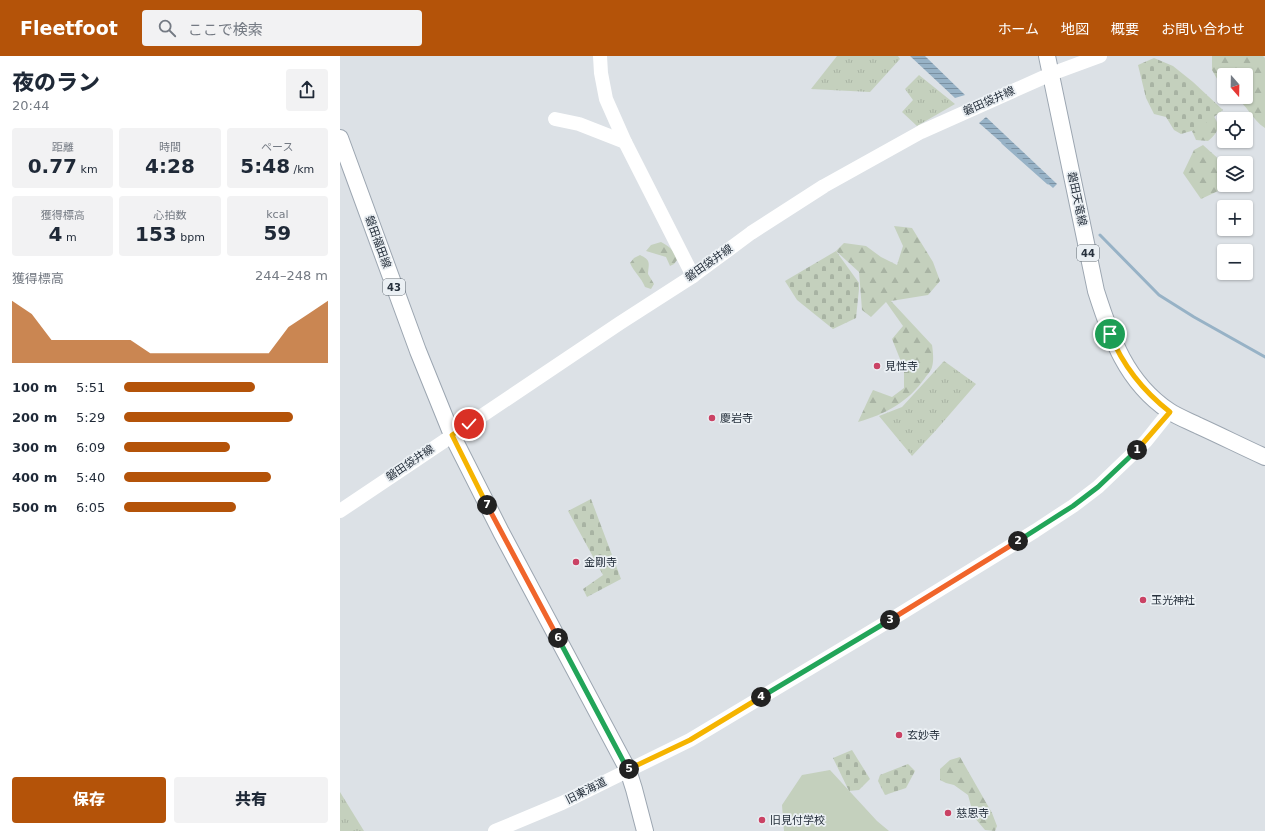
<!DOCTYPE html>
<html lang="ja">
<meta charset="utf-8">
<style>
body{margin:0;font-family:"DejaVu Sans","Noto Sans JP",sans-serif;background:#f2f2f3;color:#1f2937;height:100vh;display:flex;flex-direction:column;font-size:15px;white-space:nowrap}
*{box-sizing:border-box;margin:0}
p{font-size:13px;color:#747a83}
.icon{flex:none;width:22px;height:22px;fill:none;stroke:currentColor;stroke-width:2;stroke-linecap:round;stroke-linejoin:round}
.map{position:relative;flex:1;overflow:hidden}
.panel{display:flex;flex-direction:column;background:#fff;width:340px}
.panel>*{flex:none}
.needle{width:26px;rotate:160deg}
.fabs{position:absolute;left:877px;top:12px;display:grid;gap:8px}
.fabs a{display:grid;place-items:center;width:36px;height:36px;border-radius:4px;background:#fff;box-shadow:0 1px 3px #0004;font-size:20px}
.pin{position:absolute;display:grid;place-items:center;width:34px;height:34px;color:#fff;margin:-17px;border:2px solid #fff;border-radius:50%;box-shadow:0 1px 4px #0007}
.km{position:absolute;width:20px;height:20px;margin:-10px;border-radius:50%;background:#222;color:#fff;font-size:11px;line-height:20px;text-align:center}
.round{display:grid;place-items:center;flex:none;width:42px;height:42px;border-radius:4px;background:#f2f2f3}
.overview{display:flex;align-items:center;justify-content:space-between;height:68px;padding:0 12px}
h1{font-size:22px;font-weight:800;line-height:30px}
.figures{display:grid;grid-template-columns:repeat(3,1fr);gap:6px;height:68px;padding:4px 12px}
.figures div{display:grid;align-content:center;border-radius:4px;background:#f2f2f3;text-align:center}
.figures b{font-size:20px;font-weight:800}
.figures small{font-size:11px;font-weight:400}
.figures p{font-size:11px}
.chart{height:112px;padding:8px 12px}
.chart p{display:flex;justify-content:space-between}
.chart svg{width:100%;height:72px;margin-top:4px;fill:#b45309;opacity:.7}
.cta{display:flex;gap:8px;margin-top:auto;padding:8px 12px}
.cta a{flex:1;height:46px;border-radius:4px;background:#b45309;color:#fff;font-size:16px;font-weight:800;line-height:46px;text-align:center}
.cta a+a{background:#f2f2f3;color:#1f2937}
ul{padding:0 12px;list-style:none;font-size:13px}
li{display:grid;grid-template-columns:64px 48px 1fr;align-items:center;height:30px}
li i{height:10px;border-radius:5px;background:#b45309}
header{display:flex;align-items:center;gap:24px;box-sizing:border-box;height:56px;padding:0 20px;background:#b45309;color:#fff}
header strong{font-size:19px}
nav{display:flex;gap:22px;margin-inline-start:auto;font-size:14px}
.search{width:280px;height:36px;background:#f2f2f3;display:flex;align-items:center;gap:10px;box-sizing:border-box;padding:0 14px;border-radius:4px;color:#747a83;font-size:15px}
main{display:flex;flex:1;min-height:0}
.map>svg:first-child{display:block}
.grass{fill:url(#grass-tufts)}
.forest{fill:url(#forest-firs)}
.cemetery{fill:url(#cemetery-stones)}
.park{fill:#c4d0bd}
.water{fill:url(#water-rules)}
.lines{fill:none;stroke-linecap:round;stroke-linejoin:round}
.stream{stroke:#97b2c6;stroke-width:3}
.primary-casing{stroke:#9ca6b1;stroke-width:18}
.secondary{stroke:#fff;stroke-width:14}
.primary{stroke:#fff;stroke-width:16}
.split-1-casing{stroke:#fff;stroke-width:8}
.split-2-casing{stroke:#fff;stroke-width:8}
.split-3-casing{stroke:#fff;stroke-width:8}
.split-4-casing{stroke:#fff;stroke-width:8}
.split-5-casing{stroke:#fff;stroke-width:8}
.split-6-casing{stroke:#fff;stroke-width:8}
.split-7-casing{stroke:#fff;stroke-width:8}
.split-8-casing{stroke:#fff;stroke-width:8}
.split-1{stroke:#f5b400;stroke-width:5}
.split-2{stroke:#22a559;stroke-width:5}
.split-3{stroke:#f0652b;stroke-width:5}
.split-4{stroke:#22a559;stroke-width:5}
.split-5{stroke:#f5b400;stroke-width:5}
.split-6{stroke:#22a559;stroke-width:5}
.split-7{stroke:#f0652b;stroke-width:5}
.split-8{stroke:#f5b400;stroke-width:5}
.poi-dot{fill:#ca4264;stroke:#ebf0f4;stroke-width:1.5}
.labels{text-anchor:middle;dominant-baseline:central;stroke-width:3.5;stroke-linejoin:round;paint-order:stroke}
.shield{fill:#ebf0f4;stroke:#616a73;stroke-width:1}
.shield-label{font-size:10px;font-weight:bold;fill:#26303c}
.street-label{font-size:11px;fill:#26303c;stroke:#ebf0f4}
.poi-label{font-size:11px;fill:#26303c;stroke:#ebf0f4;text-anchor:start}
</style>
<header>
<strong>Fleetfoot</strong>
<div class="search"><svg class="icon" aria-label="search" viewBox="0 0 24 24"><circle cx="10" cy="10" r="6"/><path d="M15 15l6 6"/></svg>ここで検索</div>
<nav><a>ホーム</a><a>地図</a><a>概要</a><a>お問い合わせ</a></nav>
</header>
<main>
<section class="panel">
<div class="overview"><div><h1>夜のラン</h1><p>20:44</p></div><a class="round"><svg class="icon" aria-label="share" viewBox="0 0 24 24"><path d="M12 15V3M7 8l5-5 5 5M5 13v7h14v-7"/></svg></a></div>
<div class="figures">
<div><p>距離</p><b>0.77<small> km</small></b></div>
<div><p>時間</p><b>4:28</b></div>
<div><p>ペース</p><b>5:48<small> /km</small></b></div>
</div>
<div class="figures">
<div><p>獲得標高</p><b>4<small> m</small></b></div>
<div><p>心拍数</p><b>153<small> bpm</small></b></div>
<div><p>kcal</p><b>59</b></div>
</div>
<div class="chart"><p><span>獲得標高</span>244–248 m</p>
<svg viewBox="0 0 160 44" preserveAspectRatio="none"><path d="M0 44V6L10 14L20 30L30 30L40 30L50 30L60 30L70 38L80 38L90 38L100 38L110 38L120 38L130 38L140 22L150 14L160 6V44z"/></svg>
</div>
<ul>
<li><b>100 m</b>5:51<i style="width:64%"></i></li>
<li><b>200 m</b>5:29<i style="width:83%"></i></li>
<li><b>300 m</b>6:09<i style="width:52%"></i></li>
<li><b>400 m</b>5:40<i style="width:72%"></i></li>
<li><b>500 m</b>6:05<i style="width:55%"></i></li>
</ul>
<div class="cta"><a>保存</a><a>共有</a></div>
</section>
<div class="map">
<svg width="925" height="775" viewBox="0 0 925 775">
<defs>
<pattern id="grass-tufts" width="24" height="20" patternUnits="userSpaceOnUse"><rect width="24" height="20" fill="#c4d0bd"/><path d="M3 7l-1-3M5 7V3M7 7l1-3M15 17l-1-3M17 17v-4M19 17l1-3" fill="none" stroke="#a8b3a3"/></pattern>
<pattern id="forest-firs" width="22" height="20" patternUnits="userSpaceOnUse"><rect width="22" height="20" fill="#c4d0bd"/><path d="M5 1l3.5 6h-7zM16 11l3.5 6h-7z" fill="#a8b3a3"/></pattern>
<pattern id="cemetery-stones" width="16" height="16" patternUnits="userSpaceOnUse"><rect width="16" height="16" fill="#c4d0bd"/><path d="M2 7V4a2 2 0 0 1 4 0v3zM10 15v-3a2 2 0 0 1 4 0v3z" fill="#a8b3a3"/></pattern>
<pattern id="water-rules" width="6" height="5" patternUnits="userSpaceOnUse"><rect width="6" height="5" fill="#97b2c6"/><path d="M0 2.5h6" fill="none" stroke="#7b91a2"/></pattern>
</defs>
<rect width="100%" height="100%" fill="#dce1e6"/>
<g class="grass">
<polygon points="497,0 558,0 560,3 530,36 471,33"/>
<polygon points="579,19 615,48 577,70 562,56 573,44 565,33"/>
<polygon points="604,305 636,328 597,373 572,400 539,360 562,351"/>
<polygon points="0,736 24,775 0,775"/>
</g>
<g class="forest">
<path d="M872,0H923L925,2V72C912,64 907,48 894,41H906V19H884V35L872,14Z"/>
<path d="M873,59C881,70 878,77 868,85L856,84L852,75L863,65Z"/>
<polygon points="863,89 882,106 884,122 878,135 861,143 843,117 854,94"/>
<path d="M554,170L572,172L593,206L600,225L588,239L551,245L592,289C593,296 594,304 592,311C591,315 587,319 585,322C568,346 546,358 518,366L530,340L533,334L552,341L564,332V313L552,283L563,270L546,246L531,261L522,254L519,216L496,195L504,187L526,190L541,201L557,209L563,190Z"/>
<path d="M321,186C330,191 334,194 337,204L334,208L330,210L326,201L306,195L311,189Z"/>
<path d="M300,199C311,204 309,207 308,218L314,228L311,233L305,231C301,221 294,216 290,207L294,202Z"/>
<polygon points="620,701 652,757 657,770 655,775 645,774 634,761 628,739 614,729 606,727 600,724 600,713 610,704"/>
</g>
<g class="cemetery">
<polygon points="814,2 833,10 853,26 883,54 858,73 841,78 834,74 826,61 814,58 806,42 798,9"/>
<polygon points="496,195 519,227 519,233 516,262 493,273 457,244 445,225"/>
<polygon points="251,443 281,523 247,541 243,533 263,519 228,455"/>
<polygon points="512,694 530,723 519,734 509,735 493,702"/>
<polygon points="568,708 575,715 566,732 545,739 538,725 540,719"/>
</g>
<polygon class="park" points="490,714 537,765 549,775 444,775 442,749 462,719"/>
<g class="water">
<polygon points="570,0 585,0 625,39 615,42"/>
<polygon points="646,61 717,128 713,132 639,67"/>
</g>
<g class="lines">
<g class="stream">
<polyline points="663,87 708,127"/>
<polyline points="760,179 819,239 854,261 925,301"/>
</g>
<g class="primary-casing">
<g id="primary">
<path d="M707,0L756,235C771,282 786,326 829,355C838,361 849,365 859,370C881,380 903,391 925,401"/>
<polyline points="0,82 78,295 112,379 161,476 288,714 294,733 305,775"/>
</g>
</g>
<g class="secondary">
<polyline points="260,0 261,17 266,43 285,86 353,220"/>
<polyline points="215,63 239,68 285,86"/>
<polyline points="0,455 280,267 353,220 411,177 484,130 581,76 711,18 760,0"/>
<polyline points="155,775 222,747 350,684 547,566 695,475 733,450 758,431 806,385 830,355"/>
</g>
<use href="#primary" class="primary"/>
</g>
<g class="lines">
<g class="split-1-casing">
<path id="split-1" d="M770,278C783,310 803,335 830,356L797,394"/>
</g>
<g class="split-2-casing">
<polyline id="split-2" points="678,485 733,450 758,431 797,394"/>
</g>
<g class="split-3-casing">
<polyline id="split-3" points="550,564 678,485"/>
</g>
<g class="split-4-casing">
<polyline id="split-4" points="421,641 550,564"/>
</g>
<g class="split-5-casing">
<polyline id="split-5" points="289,713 350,684 421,641"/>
</g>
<g class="split-6-casing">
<polyline id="split-6" points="218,582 288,714 289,713"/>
</g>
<g class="split-7-casing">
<polyline id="split-7" points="147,449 218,582"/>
</g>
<g class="split-8-casing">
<polyline id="split-8" points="129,368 112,379 147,449"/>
</g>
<use href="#split-1" class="split-1"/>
<use href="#split-2" class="split-2"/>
<use href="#split-3" class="split-3"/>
<use href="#split-4" class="split-4"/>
<use href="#split-5" class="split-5"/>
<use href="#split-6" class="split-6"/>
<use href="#split-7" class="split-7"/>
<use href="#split-8" class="split-8"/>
</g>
<g class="poi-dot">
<circle cx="537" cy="310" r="4"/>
<circle cx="372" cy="362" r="4"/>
<circle cx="236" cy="506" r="4"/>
<circle cx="803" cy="544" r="4"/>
<circle cx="559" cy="679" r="4"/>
<circle cx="608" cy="757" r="4"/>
<circle cx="422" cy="764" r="4"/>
</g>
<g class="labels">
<g class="shield">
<rect x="737" y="189" width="22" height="16" rx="3"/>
<rect x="43" y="223" width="22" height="16" rx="3"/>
</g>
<g class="shield-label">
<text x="748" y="197">44</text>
<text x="54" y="231">43</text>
</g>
<g class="street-label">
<text transform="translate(649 45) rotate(-24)">磐田袋井線</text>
<text transform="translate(737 143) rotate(78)">磐田天竜線</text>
<text transform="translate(38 186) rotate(70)">磐田福田線</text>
<text transform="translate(369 207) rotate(-35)">磐田袋井線</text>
<text transform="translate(70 407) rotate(-34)">磐田袋井線</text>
<text transform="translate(246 735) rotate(-27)">旧東海道</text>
</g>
<g class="poi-label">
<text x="545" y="310">見性寺</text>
<text x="380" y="362">慶岩寺</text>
<text x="244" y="506">金剛寺</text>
<text x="811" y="544">玉光神社</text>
<text x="567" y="679">玄妙寺</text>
<text x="616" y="757">慈恩寺</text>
<text x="430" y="764">旧見付学校</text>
</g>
</g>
</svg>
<div class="fabs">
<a><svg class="needle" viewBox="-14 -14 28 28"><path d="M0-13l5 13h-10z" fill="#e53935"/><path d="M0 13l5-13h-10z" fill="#747a83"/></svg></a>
<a><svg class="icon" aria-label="locate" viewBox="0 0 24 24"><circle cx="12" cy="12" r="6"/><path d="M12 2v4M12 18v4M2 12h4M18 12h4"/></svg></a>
<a><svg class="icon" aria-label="layers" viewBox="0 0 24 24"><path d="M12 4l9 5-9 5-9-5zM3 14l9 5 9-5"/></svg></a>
<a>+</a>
<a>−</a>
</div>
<div class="pin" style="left:770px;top:278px;background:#1e9e55"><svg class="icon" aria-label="arrive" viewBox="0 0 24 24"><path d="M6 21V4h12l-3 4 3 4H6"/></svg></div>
<div class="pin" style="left:129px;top:368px;background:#d93025"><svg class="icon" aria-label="check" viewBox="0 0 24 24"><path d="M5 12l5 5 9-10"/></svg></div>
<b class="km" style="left:797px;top:394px">1</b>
<b class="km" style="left:678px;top:485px">2</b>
<b class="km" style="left:550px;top:564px">3</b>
<b class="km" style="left:421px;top:641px">4</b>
<b class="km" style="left:289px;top:713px">5</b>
<b class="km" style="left:218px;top:582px">6</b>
<b class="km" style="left:147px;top:449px">7</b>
</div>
</main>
